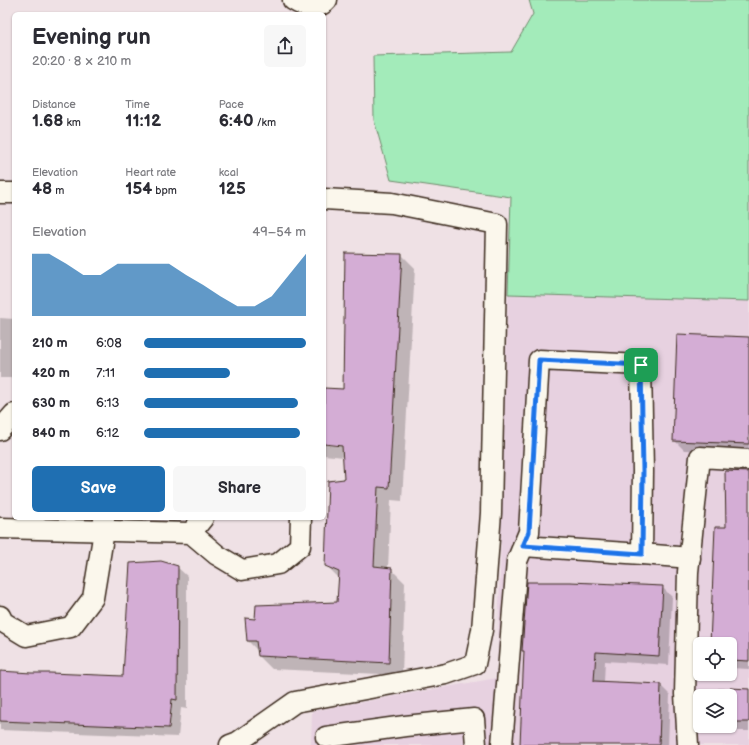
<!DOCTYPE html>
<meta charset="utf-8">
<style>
body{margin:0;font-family:"Balsamiq Sans",sans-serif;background:#f7f7f7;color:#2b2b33;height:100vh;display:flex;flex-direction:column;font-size:15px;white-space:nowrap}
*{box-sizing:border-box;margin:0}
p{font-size:13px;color:#7c7c81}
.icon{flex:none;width:22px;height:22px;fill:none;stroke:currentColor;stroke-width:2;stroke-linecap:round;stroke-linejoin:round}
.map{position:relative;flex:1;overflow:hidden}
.side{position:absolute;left:12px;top:12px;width:314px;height:508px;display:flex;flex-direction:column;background:#fff;border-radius:6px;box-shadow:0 1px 3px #0004}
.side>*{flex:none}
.buttons{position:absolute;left:693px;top:637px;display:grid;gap:8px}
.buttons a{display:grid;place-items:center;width:44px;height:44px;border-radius:6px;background:#fff;box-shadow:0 1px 3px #0004;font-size:20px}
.pin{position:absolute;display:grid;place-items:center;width:34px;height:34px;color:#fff;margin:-17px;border-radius:8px;box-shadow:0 2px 6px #0006}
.round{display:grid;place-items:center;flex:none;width:42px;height:42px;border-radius:6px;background:#f7f7f7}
.summary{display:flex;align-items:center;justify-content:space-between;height:68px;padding:0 20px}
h1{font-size:22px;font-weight:700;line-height:30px}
.stats{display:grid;grid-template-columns:repeat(3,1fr);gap:6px;height:68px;padding:4px 20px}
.stats div{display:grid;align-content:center}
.stats b{font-size:17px;font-weight:700}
.stats small{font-size:11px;font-weight:400}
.stats p{font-size:11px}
.chart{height:112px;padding:8px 20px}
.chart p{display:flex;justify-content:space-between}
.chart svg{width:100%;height:72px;margin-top:4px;fill:#1f6fb2;opacity:.7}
.cta{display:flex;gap:8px;margin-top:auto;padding:8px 20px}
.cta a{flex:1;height:46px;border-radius:6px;background:#1f6fb2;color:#fff;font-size:16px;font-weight:700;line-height:46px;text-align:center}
.cta a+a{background:#f7f7f7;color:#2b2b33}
ul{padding:0 20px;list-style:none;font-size:13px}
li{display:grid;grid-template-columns:64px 48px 1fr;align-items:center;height:30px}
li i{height:10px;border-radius:5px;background:#1f6fb2}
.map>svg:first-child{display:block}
.built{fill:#e7d1e0;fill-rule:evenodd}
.green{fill:#a3ebba;stroke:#6f8a6c}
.shadow{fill:#0003}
.building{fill:#d4add5;stroke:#3b2a1e}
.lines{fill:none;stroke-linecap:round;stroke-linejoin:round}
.minor-casing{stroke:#3b2a1e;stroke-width:23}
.minor{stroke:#fbf7ec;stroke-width:20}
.route-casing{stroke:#fff;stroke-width:8}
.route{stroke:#1a73e8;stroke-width:5}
</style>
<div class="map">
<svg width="749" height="745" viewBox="0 0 749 745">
<rect width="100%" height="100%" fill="#efe1e5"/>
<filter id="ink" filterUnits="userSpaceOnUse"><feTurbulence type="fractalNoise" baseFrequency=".025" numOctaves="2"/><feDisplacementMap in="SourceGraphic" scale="8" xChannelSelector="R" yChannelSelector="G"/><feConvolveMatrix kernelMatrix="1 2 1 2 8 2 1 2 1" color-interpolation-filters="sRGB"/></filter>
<g filter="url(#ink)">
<path class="built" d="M508,294L749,301V745H311L312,711L497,678ZM700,644H730V674H700ZM700,696H730V726H700Z"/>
<polygon class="green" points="529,0 749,0 749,301 508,294 511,197 391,180 374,120 373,56 511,52 533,14"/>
<g class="shadow">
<polygon points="402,255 415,268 402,501 391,500 388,569 391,569 405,583 402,675 272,669 259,656 258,651 248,641 255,620 338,603 340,579 326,565 345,480 344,457 324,455 324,389 344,390"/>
<polygon points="0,318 14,319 14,378 0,378"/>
<polygon points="749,338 749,452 684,450 674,440"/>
<polygon points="749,473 749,669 730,668 730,644 711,644 727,528"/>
<polygon points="177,567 187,576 187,709 181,708 178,737 0,730 0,672 124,677"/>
<polygon points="662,587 672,597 669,665 605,661 604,682 660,685 670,695 668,745 521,745 524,652 523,650"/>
<polygon points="718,688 749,690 749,731 728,731 723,726 730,726 730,696 718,696"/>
</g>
<g class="building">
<polygon points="345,253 402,254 389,488 378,487 374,566 392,568 389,663 258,656 256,641 247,641 245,618 255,619 256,605 337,602 339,572 325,566 328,481 344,479 342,446 324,444 324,388 343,389"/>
<polygon points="677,334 749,337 749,444 673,441"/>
<polygon points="725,471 749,472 749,661 730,660 730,644 710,644 715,527 726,527"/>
<polygon points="161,561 178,566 177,700 172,699 169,728 0,721 0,671 31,673 50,673 123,676 130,563"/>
<polygon points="527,582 570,582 663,586 659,656 596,652 594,681 661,684 659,745 520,745 524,651 522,651"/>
<polygon points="730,688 749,689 749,722 730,722"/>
</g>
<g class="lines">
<g class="minor-casing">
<g id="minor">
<path d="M293,0C304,7 318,11 327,0"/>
<polyline points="0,193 14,193"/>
<polyline points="0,430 14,414"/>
<polyline points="0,528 191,533 217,555 242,570 278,564 300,546 301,518"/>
<polyline points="191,533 203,518"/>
<polyline points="523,546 642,554"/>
<polyline points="0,616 3,622 26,636 71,627 93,598 104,531 104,518"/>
<polyline points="326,737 405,726 474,719 476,745"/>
<polyline points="230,745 238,742 295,702 446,674 475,664 482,630 491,513 497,224 392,203 324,199"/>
<polyline points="502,745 517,561 529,532 539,360 641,365 643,471 642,554 690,558"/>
<polyline points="688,745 685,694 688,572 700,457 749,460"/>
</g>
</g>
<use href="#minor" class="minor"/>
</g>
</g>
<g class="lines" filter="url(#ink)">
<g class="route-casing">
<polygon id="route" points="539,360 641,365 643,471 642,554 523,546 529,532"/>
</g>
<use href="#route" class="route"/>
</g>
</svg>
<div class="buttons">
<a><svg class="icon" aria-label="locate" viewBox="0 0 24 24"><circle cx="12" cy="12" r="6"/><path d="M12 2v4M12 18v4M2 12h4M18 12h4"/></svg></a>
<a><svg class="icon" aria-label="layers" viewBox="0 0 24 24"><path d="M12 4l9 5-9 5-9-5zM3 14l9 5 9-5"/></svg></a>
</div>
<div class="pin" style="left:641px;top:365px;background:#1e9e55"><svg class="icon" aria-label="arrive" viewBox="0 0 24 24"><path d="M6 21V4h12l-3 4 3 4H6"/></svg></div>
<section class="side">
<div class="summary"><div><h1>Evening run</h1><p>20:20 · 8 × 210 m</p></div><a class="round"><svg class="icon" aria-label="share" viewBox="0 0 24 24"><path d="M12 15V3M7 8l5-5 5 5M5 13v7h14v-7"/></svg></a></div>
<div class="stats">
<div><p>Distance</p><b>1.68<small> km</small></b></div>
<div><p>Time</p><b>11:12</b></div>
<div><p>Pace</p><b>6:40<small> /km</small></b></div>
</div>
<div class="stats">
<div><p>Elevation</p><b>48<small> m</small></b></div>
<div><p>Heart rate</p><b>154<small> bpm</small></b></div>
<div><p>kcal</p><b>125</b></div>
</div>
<div class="chart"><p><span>Elevation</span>49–54 m</p>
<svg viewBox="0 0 160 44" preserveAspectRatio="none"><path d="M0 44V6L10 6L20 12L30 19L40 19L50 12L60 12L70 12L80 12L90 19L100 25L110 32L120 38L130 38L140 32L150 19L160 6V44z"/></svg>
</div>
<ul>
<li><b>210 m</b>6:08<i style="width:100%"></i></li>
<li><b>420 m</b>7:11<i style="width:53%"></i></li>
<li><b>630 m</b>6:13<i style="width:95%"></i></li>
<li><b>840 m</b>6:12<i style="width:96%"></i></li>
</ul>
<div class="cta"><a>Save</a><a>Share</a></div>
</section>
</div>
